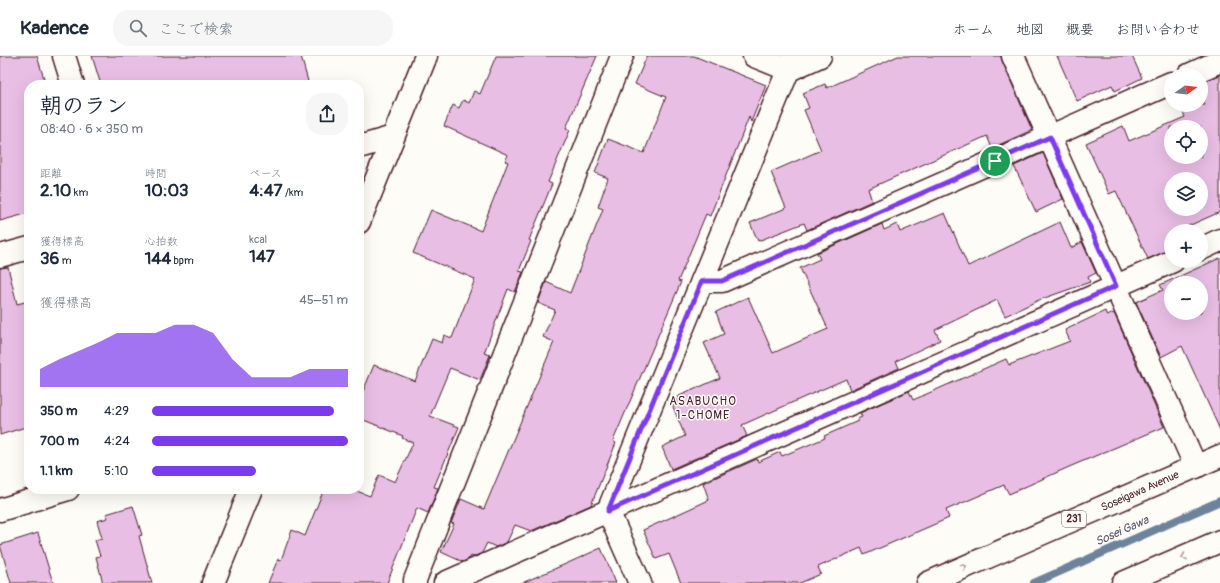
<!DOCTYPE html>
<html lang="ja">
<meta charset="utf-8">
<style>
body{margin:0;font-family:Pangolin,"Klee One",sans-serif;background:#f6f6f7;color:#1f2937;height:100vh;display:flex;flex-direction:column;font-size:15px;white-space:nowrap}
*{box-sizing:border-box;margin:0}
p{font-size:13px;color:#747a83}
.icon{flex:none;width:22px;height:22px;fill:none;stroke:currentColor;stroke-width:2;stroke-linecap:round;stroke-linejoin:round}
.map{position:relative;flex:1;overflow:hidden}
.side{position:absolute;left:24px;top:24px;width:340px;height:414px;display:flex;flex-direction:column;background:#fff;border-radius:16px;box-shadow:0 4px 16px #0002}
.side>*{flex:none}
.needle{width:26px;rotate:76deg}
.fabs{position:absolute;left:1164px;top:12px;display:grid;gap:8px}
.fabs a{display:grid;place-items:center;width:44px;height:44px;border-radius:50%;background:#fff;box-shadow:0 4px 16px #0002;font-size:20px}
.pin{position:absolute;display:grid;place-items:center;width:34px;height:34px;color:#fff;margin:-17px;border:2px solid #fff;border-radius:50%;box-shadow:0 1px 4px #0007}
.round{display:grid;place-items:center;flex:none;width:42px;height:42px;border-radius:16px;background:#f6f6f7}
.headline{display:flex;align-items:center;justify-content:space-between;height:68px;padding:0 16px}
h1{font-size:22px;font-weight:700;line-height:30px}
.figures{display:grid;grid-template-columns:repeat(3,1fr);gap:6px;height:68px;padding:4px 16px}
.figures div{display:grid;align-content:center}
.figures b{font-size:17px;font-weight:700}
.figures small{font-size:11px;font-weight:400}
.figures p{font-size:11px}
.chart{height:112px;padding:8px 16px}
.chart p{display:flex;justify-content:space-between}
.chart svg{width:100%;height:72px;margin-top:4px;fill:#7c3aed;opacity:.7}
ul{padding:0 16px;list-style:none;font-size:13px}
li{display:grid;grid-template-columns:64px 48px 1fr;align-items:center;height:30px}
li i{height:10px;border-radius:5px;background:#7c3aed}
header{display:flex;align-items:center;gap:24px;box-sizing:border-box;height:56px;padding:0 20px;background:#fff;border-bottom:1px solid #e0e1e3}
header strong{font-size:19px}
nav{display:flex;gap:22px;margin-inline-start:auto;font-size:14px}
.search{width:280px;height:36px;background:#f6f6f7;display:flex;align-items:center;gap:10px;box-sizing:border-box;padding:0 14px;border-radius:16px;color:#747a83;font-size:15px}
.map>svg:first-child{display:block}
.lines{fill:none;stroke-linecap:round;stroke-linejoin:round}
.stream{stroke:#6d839b;stroke-width:8}
.building{fill:#e9bee5;stroke:#4a1f2b;fill-rule:evenodd}
.minor-casing{stroke:#4a1f2b;stroke-width:25}
.highway-casing{stroke:#4a1f2b;stroke-width:25}
.minor{stroke:#fdfcf7;stroke-width:22}
.highway{stroke:#fdfcf7;stroke-width:22}
.oneway{stroke:#ac999b}
.route-casing{stroke:#fff;stroke-width:8}
.route{stroke:#7c3aed;stroke-width:5}
.labels{text-anchor:middle;dominant-baseline:central;stroke-width:3;stroke-linejoin:round;paint-order:stroke}
.shield{fill:#fdfcf7;stroke:#806168;stroke-width:1}
.shield-label{font-size:10px;font-weight:bold;fill:#4a1f2b}
.street-label{font-size:11px;fill:#4a1f2b;stroke:#fdfcf7}
.neighbourhood-label{font-size:12px;letter-spacing:1px;fill:#4a1f2b;stroke:#fdfcf7}
.water-label{font-size:12px;font-style:italic;fill:#5e596c;stroke:#fdfcf7}
</style>
<header>
<strong>Kadence</strong>
<div class="search"><svg class="icon" aria-label="search" viewBox="0 0 24 24"><circle cx="10" cy="10" r="6"/><path d="M15 15l6 6"/></svg>ここで検索</div>
<nav><a>ホーム</a><a>地図</a><a>概要</a><a>お問い合わせ</a></nav>
</header>
<div class="map">
<svg width="1220" height="527" viewBox="0 0 1220 527">
<rect width="100%" height="100%" fill="#fdfcf7"/>
<filter id="ink" filterUnits="userSpaceOnUse"><feTurbulence type="fractalNoise" baseFrequency=".025" numOctaves="2"/><feDisplacementMap in="SourceGraphic" scale="8" xChannelSelector="R" yChannelSelector="G"/><feConvolveMatrix kernelMatrix="1 2 1 2 8 2 1 2 1" color-interpolation-filters="sRGB"/></filter>
<g filter="url(#ink)">
<g class="lines">
<polyline class="stream" points="1034,527 1220,445"/>
</g>
<g class="building">
<polygon points="0,0 37,0 46,29 29,29 29,157 0,165"/>
<polygon points="92,0 301,0 309,29 101,29"/>
<polygon points="496,0 597,0 566,72 570,74 548,126 552,128 529,184 531,185 519,215 523,216 515,236 508,233 484,297 490,299 480,324 450,312 430,360 459,371 434,431 438,432 428,457 417,452 387,527 268,527 278,503 281,504 292,474 305,480 324,433 351,433 370,440 379,419 395,426 413,387 402,382 403,380 359,362 359,345 374,309 415,325 432,283 442,287 444,279 452,282 475,223 413,197 431,154 481,175 508,106 505,105 508,99 444,70 453,49 459,52 463,44 469,47 474,35 480,38"/>
<polygon points="647,0 694,0 766,29 751,66 749,61 710,160 706,158 678,225 681,226 613,385 616,387 591,449 531,475 515,469 507,486 496,491 487,487 482,497 473,501 471,500 470,502 463,506 441,496 454,468 451,467 461,443 484,453 554,286 543,281 555,254 538,247 546,226 570,237 603,153 598,151 608,122 595,117 608,83 644,97 666,41 635,28"/>
<polygon points="898,0 1001,0 1002,5 1032,74 992,92 987,80 868,133 872,145 807,174 804,167 758,185 750,167 786,152 771,116 821,94 804,54 809,52 803,37 825,28 827,32"/>
<polygon points="1057,0 1132,0 1142,22 1115,35 1112,29 1077,45"/>
<path d="M1220,19V156L1177,175H1171V193L1148,203L1116,135L1109,138L1086,87L1123,70L1129,85L1185,61L1180,49H1205L1201,41V27ZM1171,71H1201V101H1171ZM1171,123H1201V153H1171Z"/>
<polygon points="1043,97 1063,143 1036,156 1014,110"/>
<polygon points="945,157 968,210 1060,166 1071,192 1082,186 1096,217 1088,221 1090,226 1039,244 1005,260 997,244 935,274 940,284 896,305 899,312 850,334 846,323 807,340 742,369 747,380 671,413 662,391 685,380 673,351 679,340 720,322 704,287 724,278 716,256 748,241 773,297 828,273 800,212 820,203 817,197 882,168 884,174 897,168 900,176"/>
<path d="M1220,202V374L1182,290L1161,301L1136,246L1163,234L1160,229ZM1171,227H1201V257H1171Z"/>
<polygon points="8,211 17,248 29,245 29,370 0,379 0,212"/>
<polygon points="1105,255 1107,260 1114,257 1164,371 1069,411 1009,438 1004,429 946,454 949,462 896,485 864,499 861,492 818,511 821,518 800,527 681,527 669,498 656,503 643,474 709,444 703,427 757,403 758,406 780,396 782,400 825,382 824,380 858,365 857,363 862,361 860,357 909,335 913,344 1006,303 1009,309 1070,285 1065,274"/>
<polygon points="133,450 142,479 139,480 152,527 103,527 96,501 100,500 95,484 102,482 97,465 108,462 106,458"/>
<polygon points="38,477 53,527 11,527 0,489"/>
<polygon points="601,492 616,527 522,527 568,507"/>
</g>
<g class="lines">
<g class="minor-casing">
<g id="minor">
<polyline points="64,0 73,29"/>
<polyline points="754,0 789,14 820,0"/>
<polyline points="1013,0 1196,411"/>
<polyline points="1189,19 1220,5"/>
<polyline points="359,91 393,81"/>
<polyline points="359,166 426,0"/>
<polyline points="1201,193 1220,184"/>
<polyline points="0,200 29,192"/>
<polyline points="702,225 722,225 1171,27"/>
<polyline points="0,454 68,433"/>
<polyline points="213,527 251,433"/>
<polyline points="415,527 415,524 622,0"/>
<polyline points="445,527 1173,205"/>
<polyline points="640,527 608,455 794,0"/>
</g>
</g>
<g class="highway-casing">
<g id="highway">
<polyline points="928,527 1220,400"/>
<polyline points="1123,527 1220,485"/>
</g>
</g>
<use href="#minor" class="minor"/>
<use href="#highway" class="highway"/>
</g>
<defs><path id="oneway-chevron" d="M-2-3.5L2.5 0L-2 3.5" fill="none" stroke-width="1.6" stroke-linecap="round" stroke-linejoin="round"/></defs>
<g class="oneway">
<use href="#oneway-chevron" transform="translate(1184 501) rotate(157)"/>
<use href="#oneway-chevron" transform="translate(964 511) rotate(-24)"/>
</g>
</g>
<g class="lines" filter="url(#ink)">
<g class="route-casing">
<polygon id="route" points="1050,81 1116,230 608,455 702,225 722,225"/>
</g>
<use href="#route" class="route"/>
</g>
<g class="labels">
<rect class="shield" x="1062" y="455" width="24" height="16" rx="3"/>
<g class="shield-label">
<text x="1074" y="463">231</text>
</g>
<g class="street-label">
<text transform="translate(1140 435) rotate(-24)">Soseigawa Avenue</text>
</g>
<g class="neighbourhood-label">
<text x="703" y="345">ASABUCHO<tspan x="703" dy="14">1-CHOME</tspan></text>
</g>
<g class="water-label">
<text transform="translate(1122 475) rotate(-24)">Sosei Gawa</text>
</g>
</g>
</svg>
<div class="fabs">
<a><svg class="needle" viewBox="-14 -14 28 28"><path d="M0-13l5 13h-10z" fill="#e53935"/><path d="M0 13l5-13h-10z" fill="#747a83"/></svg></a>
<a><svg class="icon" aria-label="locate" viewBox="0 0 24 24"><circle cx="12" cy="12" r="6"/><path d="M12 2v4M12 18v4M2 12h4M18 12h4"/></svg></a>
<a><svg class="icon" aria-label="layers" viewBox="0 0 24 24"><path d="M12 4l9 5-9 5-9-5zM3 14l9 5 9-5"/></svg></a>
<a>+</a>
<a>−</a>
</div>
<div class="pin" style="left:995px;top:105px;background:#1e9e55"><svg class="icon" aria-label="arrive" viewBox="0 0 24 24"><path d="M6 21V4h12l-3 4 3 4H6"/></svg></div>
<section class="side">
<div class="headline"><div><h1>朝のラン</h1><p>08:40 · 6 × 350 m</p></div><a class="round"><svg class="icon" aria-label="share" viewBox="0 0 24 24"><path d="M12 15V3M7 8l5-5 5 5M5 13v7h14v-7"/></svg></a></div>
<div class="figures">
<div><p>距離</p><b>2.10<small> km</small></b></div>
<div><p>時間</p><b>10:03</b></div>
<div><p>ペース</p><b>4:47<small> /km</small></b></div>
</div>
<div class="figures">
<div><p>獲得標高</p><b>36<small> m</small></b></div>
<div><p>心拍数</p><b>144<small> bpm</small></b></div>
<div><p>kcal</p><b>147</b></div>
</div>
<div class="chart"><p><span>獲得標高</span>45–51 m</p>
<svg viewBox="0 0 160 44" preserveAspectRatio="none"><path d="M0 44V33L10 27L20 22L30 17L40 11L50 11L60 11L70 6L80 6L90 11L100 27L110 38L120 38L130 38L140 33L150 33L160 33V44z"/></svg>
</div>
<ul>
<li><b>350 m</b>4:29<i style="width:93%"></i></li>
<li><b>700 m</b>4:24<i style="width:100%"></i></li>
<li><b>1.1 km</b>5:10<i style="width:53%"></i></li>
</ul>
</section>
</div>
